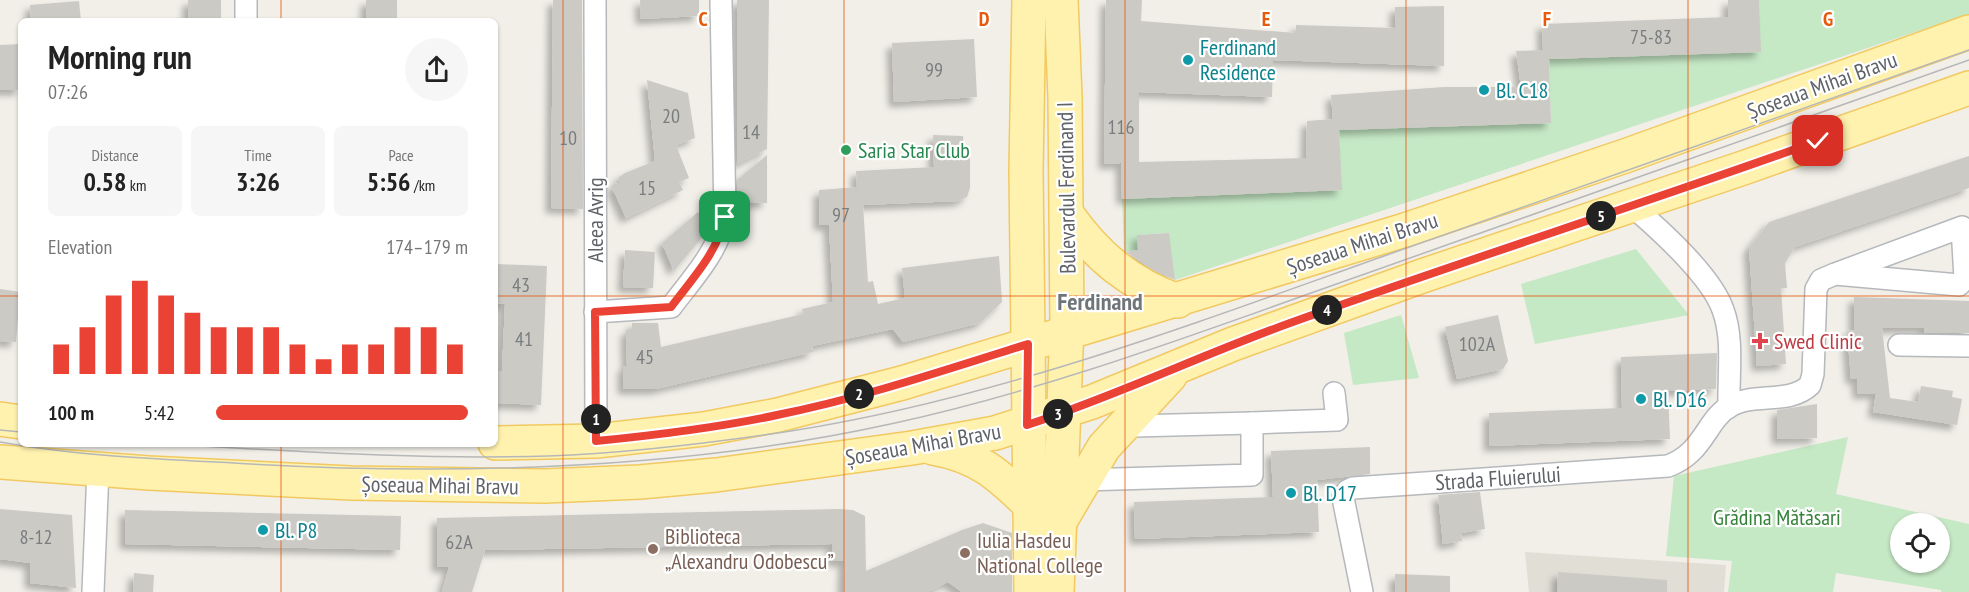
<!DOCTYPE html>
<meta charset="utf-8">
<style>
body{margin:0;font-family:"PT Sans Narrow",sans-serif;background:#f6f6f6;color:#222;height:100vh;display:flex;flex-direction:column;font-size:22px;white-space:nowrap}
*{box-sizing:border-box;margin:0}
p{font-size:20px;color:#767676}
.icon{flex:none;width:33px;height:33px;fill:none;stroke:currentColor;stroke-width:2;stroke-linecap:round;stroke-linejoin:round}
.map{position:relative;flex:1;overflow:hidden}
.sheet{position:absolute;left:18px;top:18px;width:480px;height:429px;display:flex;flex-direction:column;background:#fff;border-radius:9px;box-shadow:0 2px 4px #0004}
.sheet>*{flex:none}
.controls{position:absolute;left:1890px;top:513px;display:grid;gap:12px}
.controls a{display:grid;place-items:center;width:60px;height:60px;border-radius:50%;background:#fff;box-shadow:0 2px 4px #0004;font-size:30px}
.pin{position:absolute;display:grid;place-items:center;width:51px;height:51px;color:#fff;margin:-26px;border-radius:12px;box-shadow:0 3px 9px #0006}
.km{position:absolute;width:30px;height:30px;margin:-15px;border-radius:50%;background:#222;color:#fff;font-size:16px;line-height:30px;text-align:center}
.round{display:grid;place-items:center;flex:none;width:63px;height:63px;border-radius:32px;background:#f6f6f6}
.headline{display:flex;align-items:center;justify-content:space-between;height:102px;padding:0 30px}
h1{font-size:33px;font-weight:700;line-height:45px}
.metrics{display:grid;grid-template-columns:repeat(3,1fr);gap:9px;height:102px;padding:6px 30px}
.metrics div{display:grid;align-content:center;border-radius:9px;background:#f6f6f6;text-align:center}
.metrics b{font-size:26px;font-weight:700}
.metrics small{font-size:16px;font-weight:400}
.metrics p{font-size:16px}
.chart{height:168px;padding:12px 30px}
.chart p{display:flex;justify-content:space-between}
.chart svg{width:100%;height:108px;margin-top:6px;stroke:#ea4335;stroke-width:6}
ul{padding:0 30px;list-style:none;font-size:20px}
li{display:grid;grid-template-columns:96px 72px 1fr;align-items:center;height:45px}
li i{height:15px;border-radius:8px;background:#ea4335}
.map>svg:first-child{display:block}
.education{fill:#e1ded6}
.green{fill:#c5e8c5;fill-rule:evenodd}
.building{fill:#cccac5;filter:url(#shadow)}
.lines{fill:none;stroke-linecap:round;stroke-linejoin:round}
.street-casing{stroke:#b5b8bc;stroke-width:24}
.primary-casing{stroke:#f2c960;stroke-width:36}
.street{stroke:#fff;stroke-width:21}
.primary{stroke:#fff2af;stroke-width:33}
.tram{stroke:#b6b7b8;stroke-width:1.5}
.route-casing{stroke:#fff;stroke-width:12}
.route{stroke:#ea4335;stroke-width:8}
.grid{fill:none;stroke:#e8590c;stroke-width:1.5;stroke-opacity:0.55}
.culture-dot{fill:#0f9aa8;stroke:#fff;stroke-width:2}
.leisure-dot{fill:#2e9e5b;stroke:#fff;stroke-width:2}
.health-dot{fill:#e0444e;stroke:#fff;stroke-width:2}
.education-dot{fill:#8d6e63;stroke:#fff;stroke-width:2}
.labels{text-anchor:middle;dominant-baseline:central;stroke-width:4.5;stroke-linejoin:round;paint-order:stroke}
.number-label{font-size:20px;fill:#7a7d7f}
.culture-label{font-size:22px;fill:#0d838f;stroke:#fff;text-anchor:start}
.street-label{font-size:22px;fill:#5f6368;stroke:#fff}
.leisure-label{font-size:22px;fill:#27864d;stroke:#fff;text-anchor:start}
.health-label{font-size:22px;fill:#be3a42;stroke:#fff;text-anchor:start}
.park-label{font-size:22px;fill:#348238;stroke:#fff}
.education-label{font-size:22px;fill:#785e54;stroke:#fff;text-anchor:start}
.neighbourhood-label{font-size:24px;font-weight:bold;fill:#70757a;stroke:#fff}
.grid-label{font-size:20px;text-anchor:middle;font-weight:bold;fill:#e8590c;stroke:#fff;stroke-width:4.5;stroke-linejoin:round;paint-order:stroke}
</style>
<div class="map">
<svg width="1969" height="592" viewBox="0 0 1969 592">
<defs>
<filter id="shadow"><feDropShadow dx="-5.5" dy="5.5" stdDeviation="3" flood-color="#0004"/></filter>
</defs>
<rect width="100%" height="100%" fill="#f1efe8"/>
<polygon class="education" points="1525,552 1726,565 1724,592 1529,592"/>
<g class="green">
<polygon points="1759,0 1969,0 1969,14 1175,280 1168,233 1138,235 1138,250 1124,252 1122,199 1341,190 1339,130 1551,123 1549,59 1760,52"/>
<polygon points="1636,249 1689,315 1535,344 1521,284"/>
<polygon points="1401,315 1419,378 1353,385 1344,333"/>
<path d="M1848,437L1836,494L1969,524V592H1941V590L1836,573L1833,592H1728L1732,561L1666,556L1674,476ZM1900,524H1940V562H1900Z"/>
</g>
<g class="building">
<rect x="188" y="0" width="33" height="21"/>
<rect x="366" y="0" width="31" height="21"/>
<polygon points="553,0 582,0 583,209 551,208"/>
<polygon points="640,0 699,0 699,16 641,19"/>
<polygon points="737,0 769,0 767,149 737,164"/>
<polygon points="1106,0 1142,0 1141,21 1296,33 1296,25 1395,28 1395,7 1444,6 1444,66 1273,60 1272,97 1139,92 1139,162 1306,158 1307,121 1333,119 1331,95 1444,87 1521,87 1516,51 1543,50 1542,24 1728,17 1728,0 1759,0 1761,52 1549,59 1551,123 1339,130 1342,190 1122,199 1121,163 1104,164"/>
<polygon points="79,1 81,21 31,21 30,5"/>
<polygon points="974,39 977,97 894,102 892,43"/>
<polygon points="21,44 21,90 0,90 0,45"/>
<polygon points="647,80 688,93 695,138 676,145 689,178 679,182 683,190 626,218 611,185 619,183 619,177 625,173 655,161"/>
<polygon points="933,135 963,136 964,150 970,150 970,188 967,197 958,201 863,205 868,282 873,281 878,304 905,298 902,268 999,256 1002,302 980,323 903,342 893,329 812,346 813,352 656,389 623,389 623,366 627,366 626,330 632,330 632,323 658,323 661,347 803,314 802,309 833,302 829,225 819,225 819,190 857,187 856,171 934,167"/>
<polygon points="767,155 767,203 737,202 737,180"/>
<polygon points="1969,156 1969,188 1795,247 1785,263 1787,288 1781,288 1786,364 1757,366 1749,248 1769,222"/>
<polygon points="698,212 709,226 707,231 674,271 662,243"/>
<polygon points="1169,233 1175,280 1153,270 1126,252 1138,250 1137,235"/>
<polygon points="625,250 655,252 653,288 623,287"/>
<polygon points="495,264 547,266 541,405 495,403 495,371 502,371 505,304 495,304"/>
<polygon points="0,289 20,292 16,342 0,341"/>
<polygon points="1854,297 1969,301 1969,333 1924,333 1924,328 1882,328 1890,398 1918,402 1921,386 1953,391 1952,397 1962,399 1957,425 1873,412 1876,393 1858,394 1857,378 1851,379 1847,331 1854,330"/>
<polygon points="1498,315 1508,361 1503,369 1457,379 1445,327"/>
<polygon points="1717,353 1716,389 1668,391 1670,439 1489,446 1489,413 1622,408 1621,357"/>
<polygon points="1817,404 1817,438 1777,439 1777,410"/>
<polygon points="1370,447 1370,474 1317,480 1319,532 1135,539 1134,502 1273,497 1271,451"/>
<polygon points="1480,492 1485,529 1461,533 1462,541 1443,544 1438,495"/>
<polygon points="0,509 72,515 76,588 30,583 30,563 0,559"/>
<polygon points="840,509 853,510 865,516 866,571 962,530 983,523 1012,533 1012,592 962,592 948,582 927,592 843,592 844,561 832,561 832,544 485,550 472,592 442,592 449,567 437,567 437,518"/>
<polygon points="125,510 401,516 400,550 125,544"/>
<polygon points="1558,572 1667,580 1667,592 1557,592"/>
<polygon points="134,573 154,575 153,592 133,592"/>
<polygon points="1395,574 1450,576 1450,592 1395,592"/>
</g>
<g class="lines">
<g class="street-casing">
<g id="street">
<polyline points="246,0 246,21"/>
<polyline points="595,0 596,441"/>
<path d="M1632,206C1659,229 1712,277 1723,310C1734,339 1728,377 1729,407"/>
<path d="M595,312L671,307C692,279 718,252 725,217L721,0"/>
<polyline points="1899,345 1969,346"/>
<polyline points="1134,426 1252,423"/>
<polyline points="1083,480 1252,475 1252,423 1337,420 1334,393"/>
<polyline points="93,592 98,470"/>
<path d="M1362,592L1343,498L1347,491L1353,488L1668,466C1704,453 1706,420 1730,406C1755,392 1789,405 1810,385L1813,374L1816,289L1821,280L1835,274L1962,227L1965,279L1959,285L1835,274"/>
</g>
</g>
<g class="primary-casing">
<g id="primary">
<polyline points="1029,0 1026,171 1031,592"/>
<path d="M1067,214C1096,256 1130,284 1178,301"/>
<polyline points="0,419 21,422"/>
<polyline points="495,443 596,441 704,429 778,415 902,383 1405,230 1625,156 1969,32"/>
<path d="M933,448C979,456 999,475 1032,507"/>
<polyline points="0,462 149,473 351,483 545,486 640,482 716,475 912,448 995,433 1092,402 1233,344 1422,276 1743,168 1969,88"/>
<polyline points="1062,518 1104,447 1170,376"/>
<polyline points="1057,592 1067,325 1065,97 1061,0"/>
</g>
</g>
<use href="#street" class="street"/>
<use href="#primary" class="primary"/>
<g class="tram">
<polyline points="0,430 21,432"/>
<path d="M0,442C78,456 155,459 234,463C450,476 683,470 895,423C1055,388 1208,329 1362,275C1564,203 1767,132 1969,60"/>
<path d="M163,444C291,451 420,460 548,456C629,453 711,443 791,431C995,399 1190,325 1384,256C1579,187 1774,119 1969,50"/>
</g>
</g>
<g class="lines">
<g class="route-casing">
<path id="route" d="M725,217C718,252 692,279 671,307L595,312L596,441C657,435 717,428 777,415C862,398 945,370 1028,344L1027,425C1116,396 1201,355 1290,323C1465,260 1643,204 1818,141"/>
</g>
<use href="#route" class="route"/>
</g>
<path class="grid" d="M281,0V21M563,0V592M844,0V592M1125,0V592M1406,0V592M1688,0V592M0,296H21M495,296H1969M281,444V592"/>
<g class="culture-dot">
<circle cx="1188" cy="60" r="6"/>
<circle cx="1484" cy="90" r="6"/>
<circle cx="1641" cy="399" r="6"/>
<circle cx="1291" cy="493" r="6"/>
<circle cx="263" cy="530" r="6"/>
</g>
<circle class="leisure-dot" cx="846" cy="150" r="6"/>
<path class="health-dot" d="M1757 332h6v6h6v6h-6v6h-6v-6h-6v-6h6z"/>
<g class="education-dot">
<circle cx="653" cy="549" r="6"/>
<circle cx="965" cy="553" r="6"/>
</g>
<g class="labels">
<g class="number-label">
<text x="1651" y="37">75-83</text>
<text x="934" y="70">99</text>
<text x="671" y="116">20</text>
<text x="1121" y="127">116</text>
<text x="751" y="132">14</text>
<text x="568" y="138">10</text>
<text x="647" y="188">15</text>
<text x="841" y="215">97</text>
<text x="521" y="285">43</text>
<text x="524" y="339">41</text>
<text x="1477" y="344">102A</text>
<text x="645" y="357">45</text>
<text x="36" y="537">8-12</text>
<text x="459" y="542">62A</text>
</g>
<g class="culture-label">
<text x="1200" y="47">Ferdinand<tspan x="1200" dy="25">Residence</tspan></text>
<text x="1496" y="90">Bl. C18</text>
<text x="1653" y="399">Bl. D16</text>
<text x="1303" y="493">Bl. D17</text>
<text x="275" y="530">Bl. P8</text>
</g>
<g class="street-label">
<text transform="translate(1822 85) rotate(-20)">Șoseaua Mihai Bravu</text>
<text transform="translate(1066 188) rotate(-91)">Bulevardul Ferdinand I</text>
<text transform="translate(595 220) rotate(-90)">Aleea Avrig</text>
<text transform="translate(1362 243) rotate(-18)">Șoseaua Mihai Bravu</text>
<text transform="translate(923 444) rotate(-10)">Șoseaua Mihai Bravu</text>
<text transform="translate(1498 478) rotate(-4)">Strada Fluierului</text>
<text transform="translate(440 485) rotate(1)">Șoseaua Mihai Bravu</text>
</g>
<g class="leisure-label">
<text x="858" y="150">Saria Star Club</text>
</g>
<g class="health-label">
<text x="1774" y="341">Swed Clinic</text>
</g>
<g class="park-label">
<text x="1777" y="517">Grădina Mătăsari</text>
</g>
<g class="education-label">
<text x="665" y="536">Biblioteca<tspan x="665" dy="25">„Alexandru Odobescu”</tspan></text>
<text x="977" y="540">Iulia Hasdeu<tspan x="977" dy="25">National College</tspan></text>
</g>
<g class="neighbourhood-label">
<text x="1100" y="301">Ferdinand</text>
</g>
</g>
<g class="grid-label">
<text x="703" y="26">C</text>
<text x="984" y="26">D</text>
<text x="1266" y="26">E</text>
<text x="1547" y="26">F</text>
<text x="1828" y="26">G</text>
</g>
</svg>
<div class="controls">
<a><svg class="icon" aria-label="locate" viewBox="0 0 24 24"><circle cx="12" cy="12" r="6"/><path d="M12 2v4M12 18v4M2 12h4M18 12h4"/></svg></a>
</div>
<div class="pin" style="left:725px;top:217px;background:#1e9e55"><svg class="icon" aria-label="arrive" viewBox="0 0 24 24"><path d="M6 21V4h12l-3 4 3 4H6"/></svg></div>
<div class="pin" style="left:1818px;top:141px;background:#d93025"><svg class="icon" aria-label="check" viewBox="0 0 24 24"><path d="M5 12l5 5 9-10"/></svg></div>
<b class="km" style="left:596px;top:419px">1</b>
<b class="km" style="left:859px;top:394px">2</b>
<b class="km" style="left:1058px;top:414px">3</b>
<b class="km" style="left:1327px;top:310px">4</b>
<b class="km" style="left:1601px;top:216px">5</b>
<section class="sheet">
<div class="headline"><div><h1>Morning run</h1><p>07:26</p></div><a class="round"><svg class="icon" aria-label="share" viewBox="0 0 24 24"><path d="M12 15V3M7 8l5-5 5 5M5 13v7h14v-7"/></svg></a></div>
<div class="metrics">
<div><p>Distance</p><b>0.58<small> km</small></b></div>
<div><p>Time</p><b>3:26</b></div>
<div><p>Pace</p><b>5:56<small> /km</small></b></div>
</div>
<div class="chart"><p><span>Elevation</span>174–179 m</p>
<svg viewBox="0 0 160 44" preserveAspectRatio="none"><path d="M5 44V32M15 44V25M25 44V12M35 44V6M45 44V12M55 44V19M65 44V25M75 44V25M85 44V25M95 44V32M105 44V38M115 44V32M125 44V32M135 44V25M145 44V25M155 44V32"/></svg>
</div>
<ul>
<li><b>100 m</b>5:42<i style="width:100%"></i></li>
</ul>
</section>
</div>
